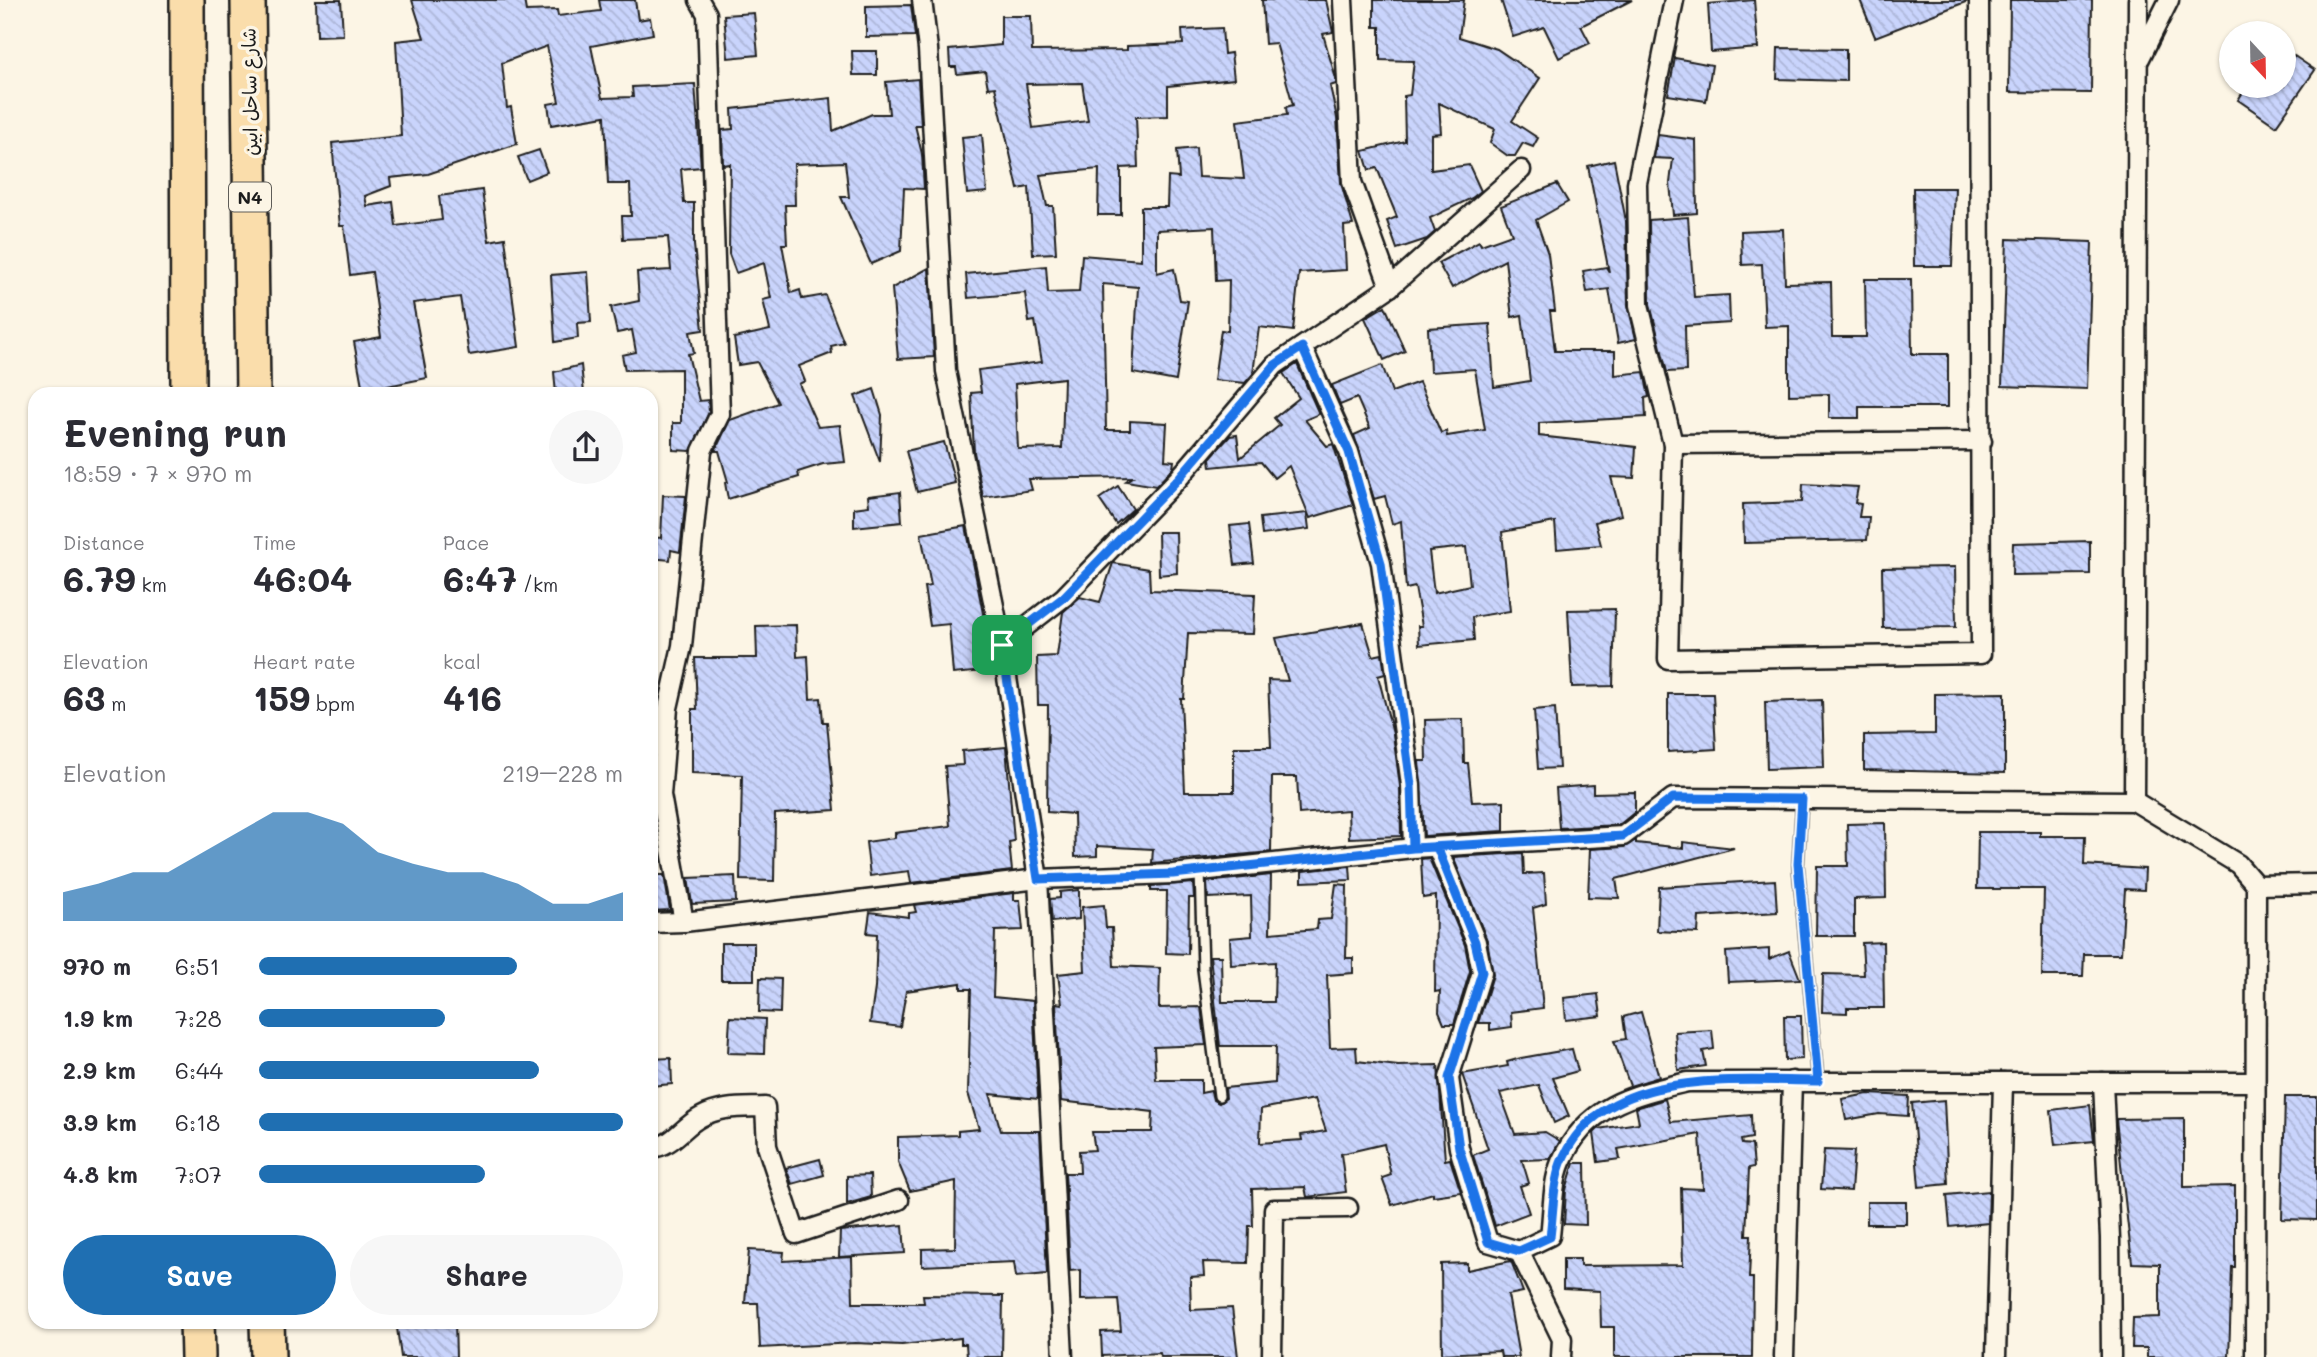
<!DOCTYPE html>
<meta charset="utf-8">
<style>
body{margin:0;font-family:Mali,"Playpen Sans Arabic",sans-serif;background:#f7f7f7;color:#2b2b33;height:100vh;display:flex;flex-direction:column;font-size:26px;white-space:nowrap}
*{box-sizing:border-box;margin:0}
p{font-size:23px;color:#7c7c81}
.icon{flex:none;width:38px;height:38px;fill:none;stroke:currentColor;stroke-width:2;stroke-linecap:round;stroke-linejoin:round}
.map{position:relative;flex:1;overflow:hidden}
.side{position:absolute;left:28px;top:387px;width:630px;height:942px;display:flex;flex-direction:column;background:#fff;border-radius:21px;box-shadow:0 2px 5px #0004}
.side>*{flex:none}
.needle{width:46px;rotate:158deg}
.tools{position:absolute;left:2219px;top:21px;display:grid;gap:14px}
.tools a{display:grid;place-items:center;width:77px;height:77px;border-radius:50%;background:#fff;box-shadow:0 2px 5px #0004;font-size:35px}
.pin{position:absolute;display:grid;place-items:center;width:60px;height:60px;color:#fff;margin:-30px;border-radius:14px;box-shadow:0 4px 10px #0006}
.round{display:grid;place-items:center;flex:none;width:74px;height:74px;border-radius:37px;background:#f7f7f7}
.headline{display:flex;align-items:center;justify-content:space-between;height:119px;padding:0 35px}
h1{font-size:38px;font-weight:700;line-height:52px}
.stats{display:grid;grid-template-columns:repeat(3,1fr);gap:10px;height:119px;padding:7px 35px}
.stats div{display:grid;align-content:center}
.stats b{font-size:35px;font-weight:700}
.stats small{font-size:19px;font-weight:400}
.stats p{font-size:19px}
.chart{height:196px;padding:14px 35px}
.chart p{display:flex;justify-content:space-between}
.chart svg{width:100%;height:126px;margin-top:7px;fill:#1f6fb2;opacity:.7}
.cta{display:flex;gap:14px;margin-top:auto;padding:14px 35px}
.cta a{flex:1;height:80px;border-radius:42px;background:#1f6fb2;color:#fff;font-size:28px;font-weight:700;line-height:80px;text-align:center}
.cta a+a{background:#f7f7f7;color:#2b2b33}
ul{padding:0 35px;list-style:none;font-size:23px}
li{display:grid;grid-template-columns:112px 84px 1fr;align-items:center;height:52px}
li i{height:18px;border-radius:9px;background:#1f6fb2}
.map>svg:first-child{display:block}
.building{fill:url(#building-back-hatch);stroke:#1c1c1c;stroke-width:2;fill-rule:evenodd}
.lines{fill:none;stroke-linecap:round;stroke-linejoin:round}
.lane-casing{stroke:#1c1c1c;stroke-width:14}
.street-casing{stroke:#1c1c1c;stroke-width:23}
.highway-casing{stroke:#1c1c1c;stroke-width:38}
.lane{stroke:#fcf5e5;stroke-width:9}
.street{stroke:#fcf5e5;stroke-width:18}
.highway{stroke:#faddab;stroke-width:33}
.route-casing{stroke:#fff;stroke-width:14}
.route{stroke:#1a73e8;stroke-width:9}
.labels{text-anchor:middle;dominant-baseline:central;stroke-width:7;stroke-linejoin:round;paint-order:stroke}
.shield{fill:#fcf5e5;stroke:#5f5d58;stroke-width:2}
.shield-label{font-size:18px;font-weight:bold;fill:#1c1c1c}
.street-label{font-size:19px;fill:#1c1c1c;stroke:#fcf5e5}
</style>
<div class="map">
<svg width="2317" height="1357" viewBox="0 0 2317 1357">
<defs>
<pattern id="building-back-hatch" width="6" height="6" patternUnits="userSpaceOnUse" patternTransform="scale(1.75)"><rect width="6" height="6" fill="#c9d4fc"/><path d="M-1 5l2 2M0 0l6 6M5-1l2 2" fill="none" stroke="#acb5d7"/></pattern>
</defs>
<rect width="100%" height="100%" fill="#fcf5e5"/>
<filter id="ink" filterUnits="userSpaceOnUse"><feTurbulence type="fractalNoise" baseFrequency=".0143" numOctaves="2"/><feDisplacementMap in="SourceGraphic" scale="14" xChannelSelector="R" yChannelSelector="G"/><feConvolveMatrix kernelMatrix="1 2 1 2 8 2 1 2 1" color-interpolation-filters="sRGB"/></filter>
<g filter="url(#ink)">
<g class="building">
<polygon points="316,0 341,0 343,35 317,36"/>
<polygon points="412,0 524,0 526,11 557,10 558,16 601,11 599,0 635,0 638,20 650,18 653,34 591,46 602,98 633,97 632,87 695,84 701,167 681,169 684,203 694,203 694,245 703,330 690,332 694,353 688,354 699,401 708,400 709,412 691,451 673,450 673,423 681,423 681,369 625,370 622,355 636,352 632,330 617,333 611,307 639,301 637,272 671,270 668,237 623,239 622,216 631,216 630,184 608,184 605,116 551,125 548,104 559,102 547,46 502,63 507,108 511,107 517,144 428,174 390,178 391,186 365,196 367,206 393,202 396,226 442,220 439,196 482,190 489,241 505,238 519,347 469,355 460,297 413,303 427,378 363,391 354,342 381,337 372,272 350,275 344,226 340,226 332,143 401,136 396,41 424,38"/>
<path d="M1262,0H1326L1333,32L1323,34L1336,79V84L1330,86L1337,118L1341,183L1353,225L1344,226L1346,270L1299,273L1293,331L1259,327L1253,374L1245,383L1214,380L1221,330L1228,331L1229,280L1216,281L1214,227L1157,230V273L1174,269L1180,300L1188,301L1176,381L1133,373L1138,287L1103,284L1106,430H1130V421L1167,423L1165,460L1174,461L1173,468L1156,486L1126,481L1132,477L1029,479L1032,490L983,497L974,452L971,393L981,392L978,370L1042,362L1035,321L1029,322L1025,293L968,298L966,274L1046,266L1048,293L1079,292L1082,255L1141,260V207H1167L1168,177L1179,178L1177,150L1196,148L1198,177L1244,179L1237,121L1287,115L1286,107L1293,105L1276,43L1265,44ZM1064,378L1062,448L1018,449L1015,384Z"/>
<polygon points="1374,0 1464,0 1459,37 1497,49 1540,78 1512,121 1538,138 1533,147 1523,143 1515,156 1508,156 1490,143 1495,129 1439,103 1441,133 1431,134 1431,170 1469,165 1481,191 1472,198 1430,218 1435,232 1427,239 1397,249 1387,221 1397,217 1377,168 1369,170 1363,151 1405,141 1404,96 1410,95 1414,61 1380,60 1380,27 1374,27"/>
<polygon points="1501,0 1632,0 1581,26 1590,43 1559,58 1544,27 1513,37"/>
<polygon points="1754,0 1758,48 1711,52 1708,4"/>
<polygon points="1860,0 1967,0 1968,1 1875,37"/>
<polygon points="2010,0 2092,0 2091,93 2009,92"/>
<polygon points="911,5 915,36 866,37 866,6"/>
<polygon points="754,13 758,55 728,58 724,15"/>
<path d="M1001,16H1031L1032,51L1127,50V46L1183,44L1182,30L1222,28L1224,54L1231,53L1234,79L1168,86V116L1136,117L1138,167L1121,168V215H1098L1099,169L1040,175L1047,206H1053L1056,253L1033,254L1029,187L1018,189L995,87L988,88L985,71L957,74L956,67H950L949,50L1001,45ZM1082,83L1088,121L1033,128L1026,84Z"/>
<polygon points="1778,48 1846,49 1846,81 1777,79"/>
<polygon points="2284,49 2315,70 2276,126 2238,100 2247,86 2284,86"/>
<polygon points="852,51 877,51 877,75 853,75"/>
<polygon points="1675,58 1712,65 1706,101 1668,95"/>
<polygon points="918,79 921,125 915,125 922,154 924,189 904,188 901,251 871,264 841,197 849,197 845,162 794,164 795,205 785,205 787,244 782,244 791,293 800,290 802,299 825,295 844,343 831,346 832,353 799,366 805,381 799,384 818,427 840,425 845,462 823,464 798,472 799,477 728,499 725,483 728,482 719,451 715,451 730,420 778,403 757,362 738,365 734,338 770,330 763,300 771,298 764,263 736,273 729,254 730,164 723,165 722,130 733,129 732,109 831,98 833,131 872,114 889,114 886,82"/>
<polygon points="982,135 987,192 967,194 962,137"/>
<polygon points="1658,135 1696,140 1697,213 1673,215 1670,183 1673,159 1654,158"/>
<polygon points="539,150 547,172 527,180 518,157"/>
<polygon points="1614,160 1626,221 1628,305 1636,339 1618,343 1609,289 1587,292 1583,271 1606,267 1609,272 1588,166"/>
<path d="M1557,184L1568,202L1536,220L1548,254L1555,311H1550L1555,351H1615V375L1644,372L1649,397L1645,398L1646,417L1539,423V436L1636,447L1634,478L1611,477L1621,515L1595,522L1601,545L1557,549L1555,522L1502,532L1510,611L1472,617L1474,640L1419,645L1418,626H1422L1415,587L1406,589L1401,521L1392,524L1385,496L1374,499L1354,435L1370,428L1357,398L1340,405L1332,385L1382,365L1392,392L1419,382L1441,433L1446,431L1447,436L1485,430L1475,369L1430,372L1428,328L1490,324L1494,387L1530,381L1522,315L1512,317L1505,260L1452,288L1438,263L1479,241L1481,245L1512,234L1501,206ZM1466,547L1470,585L1434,593L1429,551Z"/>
<polygon points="1913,188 1955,188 1952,266 1914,266"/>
<polygon points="1688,217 1694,297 1729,295 1730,323 1685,326 1686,371 1667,372 1650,304 1649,220"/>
<polygon points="1783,229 1785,283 1831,282 1832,337 1866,337 1865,279 1911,279 1912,354 1948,354 1948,407 1859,407 1859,418 1829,418 1829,394 1789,395 1789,326 1765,327 1762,264 1742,265 1741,231"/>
<polygon points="2007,239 2092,242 2087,389 2002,386"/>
<polygon points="929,268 934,357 898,359 892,288"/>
<polygon points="588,272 591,322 577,323 578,338 555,342 551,275"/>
<polygon points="1385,306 1405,351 1384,360 1365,318"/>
<polygon points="1297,364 1319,414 1305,420 1327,446 1333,444 1353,505 1310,518 1289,466 1274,478 1261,462 1211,467 1210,458 1230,436 1237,435 1240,458 1280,425 1274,418 1299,398 1283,373"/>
<polygon points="581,365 584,393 556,394 554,372"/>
<polygon points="874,389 882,415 880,462 855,396"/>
<polygon points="944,442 955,483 917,492 906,451"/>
<polygon points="1803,484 1858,487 1855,503 1861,504 1859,517 1869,517 1867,540 1744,543 1743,504 1802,502"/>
<polygon points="1118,486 1133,509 1116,524 1099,499"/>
<polygon points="900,492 902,522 854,527 854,508 869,506 868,496"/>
<polygon points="663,495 686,496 680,552 671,550 670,560 651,558 651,537 661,538"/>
<polygon points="1307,513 1309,529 1262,535 1260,518"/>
<polygon points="1249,524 1254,563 1235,565 1230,526"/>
<polygon points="966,526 994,670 953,674 949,624 930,626 924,587 931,586 921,534"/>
<polygon points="1158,532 1176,532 1177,573 1159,575"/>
<polygon points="2090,541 2090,574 2012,575 2013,543"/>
<polygon points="1113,563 1149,569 1150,590 1255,594 1253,634 1188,633 1184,699 1181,699 1185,792 1234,792 1234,747 1271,747 1268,680 1288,681 1276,638 1363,623 1373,656 1382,654 1385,674 1378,676 1393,734 1400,786 1401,836 1349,838 1348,810 1299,814 1297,777 1272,777 1271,852 1152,863 1153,849 1097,846 1097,856 1075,857 1074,814 1047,812 1048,705 1038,705 1037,657 1057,656 1063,612 1080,597 1100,602"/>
<polygon points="1955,567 1956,627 1883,628 1882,568"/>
<polygon points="1615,609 1613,686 1572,687 1568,610"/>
<polygon points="796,625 797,657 808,656 810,699 821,698 823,722 827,722 835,810 775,814 774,881 740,880 742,775 692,773 692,709 697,709 695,658 757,658 756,626"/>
<polygon points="2005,693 2005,773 1864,770 1864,735 1935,734 1935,694"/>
<polygon points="1668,694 1713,694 1716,749 1668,752"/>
<polygon points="1822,700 1824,767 1767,769 1765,702"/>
<polygon points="1555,708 1559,768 1538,769 1534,710"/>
<polygon points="1463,719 1464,763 1468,763 1472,802 1504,801 1504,831 1424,836 1419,761 1426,761 1425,720"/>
<polygon points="1006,747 1014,841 1009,842 1012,871 911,883 909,871 870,876 866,842 895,838 895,833 950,826 945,766 963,765 962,751"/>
<polygon points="1593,785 1593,793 1635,792 1635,812 1619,825 1559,828 1556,788"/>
<polygon points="1885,823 1886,898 1854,899 1854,936 1816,936 1817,866 1848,866 1847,824"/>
<polygon points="1978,832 2040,832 2040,836 2085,836 2084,865 2145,869 2144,890 2125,889 2121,954 2084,954 2083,976 2042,976 2044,889 1977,889"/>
<polygon points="1636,840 1636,843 1683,848 1683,842 1734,848 1616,879 1619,898 1588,897 1590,849 1624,847"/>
<polygon points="1523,853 1524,874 1544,873 1546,904 1533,908 1543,1008 1511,1012 1512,1027 1490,1030 1490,1023 1478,1023 1493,975 1487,940 1453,857"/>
<polygon points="1429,858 1465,945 1470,971 1454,1024 1444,1024 1439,1012 1440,991 1435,992 1436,896 1423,898 1421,859"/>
<polygon points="1350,866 1351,880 1302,882 1302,871"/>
<polygon points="651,875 664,875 670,910 651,911"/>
<path d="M1271,875L1270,933L1317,929L1318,920L1331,919L1336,884L1347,885L1346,958H1353V973L1327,975L1330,1048L1356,1047L1357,1061L1398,1066L1438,1065L1445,1160L1450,1159L1461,1192L1433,1196V1193L1392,1205L1382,1178L1391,1175L1384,1144L1341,1154L1346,1192L1307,1197L1305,1187L1252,1189L1253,1226H1249L1248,1263L1203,1262L1204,1276L1190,1277L1191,1310L1232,1308L1238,1357H1161L1160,1353L1102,1356L1101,1332L1121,1331L1118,1299L1081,1300V1270L1070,1271L1065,1173H1080L1079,1151L1095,1150L1092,1132H1152L1153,1112L1061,1101L1056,1003L1062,1004L1058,974L1085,971L1082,907L1104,905L1106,928H1112L1114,966L1160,968L1159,1008L1201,1007L1206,1045L1154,1047L1156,1080H1201V1093L1211,1091L1213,1100L1219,1103L1226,1098L1225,1088L1275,1083L1276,1046H1220L1210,956H1221L1222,1002H1274L1275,962L1231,965L1230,938L1252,936L1251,896L1208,898L1207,882ZM1315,1099L1326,1131L1301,1135L1302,1140L1260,1143L1261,1109Z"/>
<polygon points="735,876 736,902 692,904 688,878"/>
<polygon points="1775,880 1777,912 1699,917 1698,933 1657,931 1659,887"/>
<polygon points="1193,883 1194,898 1189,898 1188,954 1166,953 1167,891 1151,891 1151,886"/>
<polygon points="1079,890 1079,919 1052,922 1050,899 1060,898 1060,892"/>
<polygon points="1014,893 1014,900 1020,900 1023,930 995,931 993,997 1033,1001 1038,1099 990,1094 1001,1131 1040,1131 1047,1274 1016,1277 1014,1262 922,1266 922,1249 955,1248 956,1181 910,1191 898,1162 898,1137 958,1135 958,1131 979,1129 968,1093 971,989 961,989 961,983 906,991 900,1027 870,1023 875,988 877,934 867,933 870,912 909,917 909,913 916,912 914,905"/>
<polygon points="1883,942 1884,1008 1847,1008 1847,1013 1822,1012 1823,974 1864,975 1862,943"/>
<rect x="721" y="943" width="33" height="37"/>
<polygon points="1769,949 1769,959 1789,951 1800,979 1728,982 1726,952"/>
<polygon points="760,978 781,979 780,1013 759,1012"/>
<polygon points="1598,994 1601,1016 1566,1020 1564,998"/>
<polygon points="1641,1012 1659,1077 1630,1086 1614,1041 1626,1039 1623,1017"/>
<polygon points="1784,1016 1801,1016 1802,1059 1785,1060"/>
<polygon points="730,1017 765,1019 764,1054 728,1053"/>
<polygon points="1712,1030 1714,1049 1703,1051 1706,1066 1678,1070 1675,1032"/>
<polygon points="1572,1049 1578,1071 1553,1078 1569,1116 1554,1123 1539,1085 1500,1093 1515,1134 1545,1132 1560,1141 1550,1159 1522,1160 1529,1183 1520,1186 1529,1213 1495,1226 1473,1155 1488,1149 1462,1074 1508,1066 1507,1062 1521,1058"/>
<polygon points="671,1058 672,1084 651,1086 651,1059"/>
<polygon points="1868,1094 1909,1096 1908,1116 1879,1114 1846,1120 1842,1099"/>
<polygon points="2285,1097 2317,1097 2317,1220 2282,1219"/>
<polygon points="1665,1099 1671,1122 1751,1115 1752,1138 1741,1140 1742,1144 1752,1145 1754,1167 1749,1168 1746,1235 1751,1235 1749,1278 1753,1278 1752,1357 1614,1357 1614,1327 1601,1327 1600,1291 1563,1289 1563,1259 1580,1259 1580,1266 1683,1265 1681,1188 1703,1189 1700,1134 1618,1149 1620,1159 1598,1162 1594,1133 1598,1129 1639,1123 1636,1108"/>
<polygon points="1944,1100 1948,1184 1919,1187 1912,1103"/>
<polygon points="2090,1105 2094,1141 2055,1145 2051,1110"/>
<polygon points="2184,1118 2184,1187 2235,1186 2235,1267 2232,1267 2229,1357 2147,1357 2147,1348 2132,1348 2133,1318 2160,1317 2160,1264 2132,1263 2116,1119"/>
<polygon points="1824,1150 1854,1151 1851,1191 1821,1189"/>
<polygon points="820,1159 824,1175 792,1184 786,1168"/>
<polygon points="1574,1163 1585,1163 1586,1225 1564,1224 1566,1190"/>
<polygon points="870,1175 871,1197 847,1204 847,1176"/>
<polygon points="1989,1191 1988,1223 1950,1227 1947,1195"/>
<rect x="1867" y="1202" width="39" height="22"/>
<polygon points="903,1225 905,1253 839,1257 840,1231"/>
<polygon points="749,1250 784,1252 783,1261 852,1257 853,1303 924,1303 923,1295 1003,1296 1002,1357 967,1357 966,1344 961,1344 961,1338 902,1345 855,1343 760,1348 758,1303 745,1303"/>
<polygon points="1511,1261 1523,1292 1508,1295 1519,1357 1501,1357 1500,1351 1442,1354 1441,1264 1467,1263 1467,1270"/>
<polygon points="396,1321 455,1321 456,1357 401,1357"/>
</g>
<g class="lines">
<g class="lane-casing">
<g id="lane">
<polyline points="1802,799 1798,865 1818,1081"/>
<polyline points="1200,871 1203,969 1219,1096"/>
</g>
</g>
<g class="street-casing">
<g id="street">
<polyline points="922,0 928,49 946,371 1002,645"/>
<polyline points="1343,0 1352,182 1390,287"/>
<polyline points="1674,0 1637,183 1639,305 1673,444 1668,659 1981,654 1979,0"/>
<polyline points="2140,58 2169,0"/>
<polyline points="1302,347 1349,452 1381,563 1411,785 1413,848"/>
<polyline points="1673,444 1982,441"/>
<polyline points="2134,801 2138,0"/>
<polyline points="1437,847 1476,942 1482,972 1449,1078 1459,1148 1488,1242 1519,1251 1562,1339 1561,1357"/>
<polyline points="2256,885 2317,884"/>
<polyline points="684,922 661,795 668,708 682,646 702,451 720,414 707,14 699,0"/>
<polyline points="651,923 684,922 1038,879 1173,874 1413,848 1623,836 1673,798 2134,801 2238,864 2256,885 2255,1357"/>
<polyline points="2103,1082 2110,1238 2111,1357"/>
<path d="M651,1148C672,1147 683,1126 701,1117C722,1106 742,1108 765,1107L767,1146L796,1234L899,1200"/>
<path d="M1519,1251L1550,1236C1553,1214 1552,1183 1561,1162C1586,1105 1632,1095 1687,1082H2255"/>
<polyline points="1063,1357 1038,879 1002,645 1064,597 1178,479 1275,365 1390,287 1521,170"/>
<polyline points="1272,1357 1274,1209 1348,1208"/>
<polyline points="1784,1357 1792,1081"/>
<polyline points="1996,1357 2003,1082"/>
</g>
</g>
<g class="highway-casing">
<g id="highway">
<polyline points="187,0 188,394"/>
<polyline points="248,0 253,394"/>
<polyline points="197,1321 198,1357"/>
<polyline points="267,1321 268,1357"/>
</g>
</g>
<use href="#lane" class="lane"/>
<use href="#street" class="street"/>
<use href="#highway" class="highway"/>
</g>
</g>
<g class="lines" filter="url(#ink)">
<g class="route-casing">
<path id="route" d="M1002,645L1038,879L1173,874L1413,848L1623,836L1673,798L1802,799L1798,864L1818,1081C1734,1081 1600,1066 1561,1163C1553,1184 1553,1214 1550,1237L1519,1251L1488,1242L1459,1148L1449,1078L1482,972L1475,942L1437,847L1413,848L1411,785L1381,563L1349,452L1302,347L1275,365L1178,479L1064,597L1002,645"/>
</g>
<use href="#route" class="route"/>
</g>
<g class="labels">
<rect class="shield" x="229" y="182.5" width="42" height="29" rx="5"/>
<g class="shield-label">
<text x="250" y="197">N4</text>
</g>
<g class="street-label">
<text transform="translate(249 92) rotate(-91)">شارع ساحل ابين</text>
</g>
</g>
</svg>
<div class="tools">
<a><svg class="needle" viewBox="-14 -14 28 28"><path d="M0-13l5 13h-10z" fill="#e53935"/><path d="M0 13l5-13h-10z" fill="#7c7c81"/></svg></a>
</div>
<div class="pin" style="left:1002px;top:645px;background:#1e9e55"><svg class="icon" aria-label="arrive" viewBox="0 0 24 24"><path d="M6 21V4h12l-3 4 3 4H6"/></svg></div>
<section class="side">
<div class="headline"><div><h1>Evening run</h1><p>18:59 · 7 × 970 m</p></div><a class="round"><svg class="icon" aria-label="share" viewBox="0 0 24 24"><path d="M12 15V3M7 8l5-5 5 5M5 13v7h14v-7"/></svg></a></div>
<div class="stats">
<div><p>Distance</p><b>6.79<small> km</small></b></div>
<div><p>Time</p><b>46:04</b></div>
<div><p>Pace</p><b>6:47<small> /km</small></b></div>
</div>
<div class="stats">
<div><p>Elevation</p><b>63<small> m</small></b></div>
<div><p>Heart rate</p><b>159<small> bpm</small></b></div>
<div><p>kcal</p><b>416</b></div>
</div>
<div class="chart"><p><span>Elevation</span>219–228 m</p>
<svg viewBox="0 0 160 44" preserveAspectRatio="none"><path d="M0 44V34L10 31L20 27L30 27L40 20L50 13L60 6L70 6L80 10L90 20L100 24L110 27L120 27L130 31L140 38L150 38L160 34V44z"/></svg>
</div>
<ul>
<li><b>970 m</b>6:51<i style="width:71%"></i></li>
<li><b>1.9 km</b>7:28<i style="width:51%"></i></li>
<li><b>2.9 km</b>6:44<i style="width:77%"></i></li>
<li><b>3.9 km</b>6:18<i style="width:100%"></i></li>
<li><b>4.8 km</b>7:07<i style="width:62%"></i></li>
</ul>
<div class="cta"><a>Save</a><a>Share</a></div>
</section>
</div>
